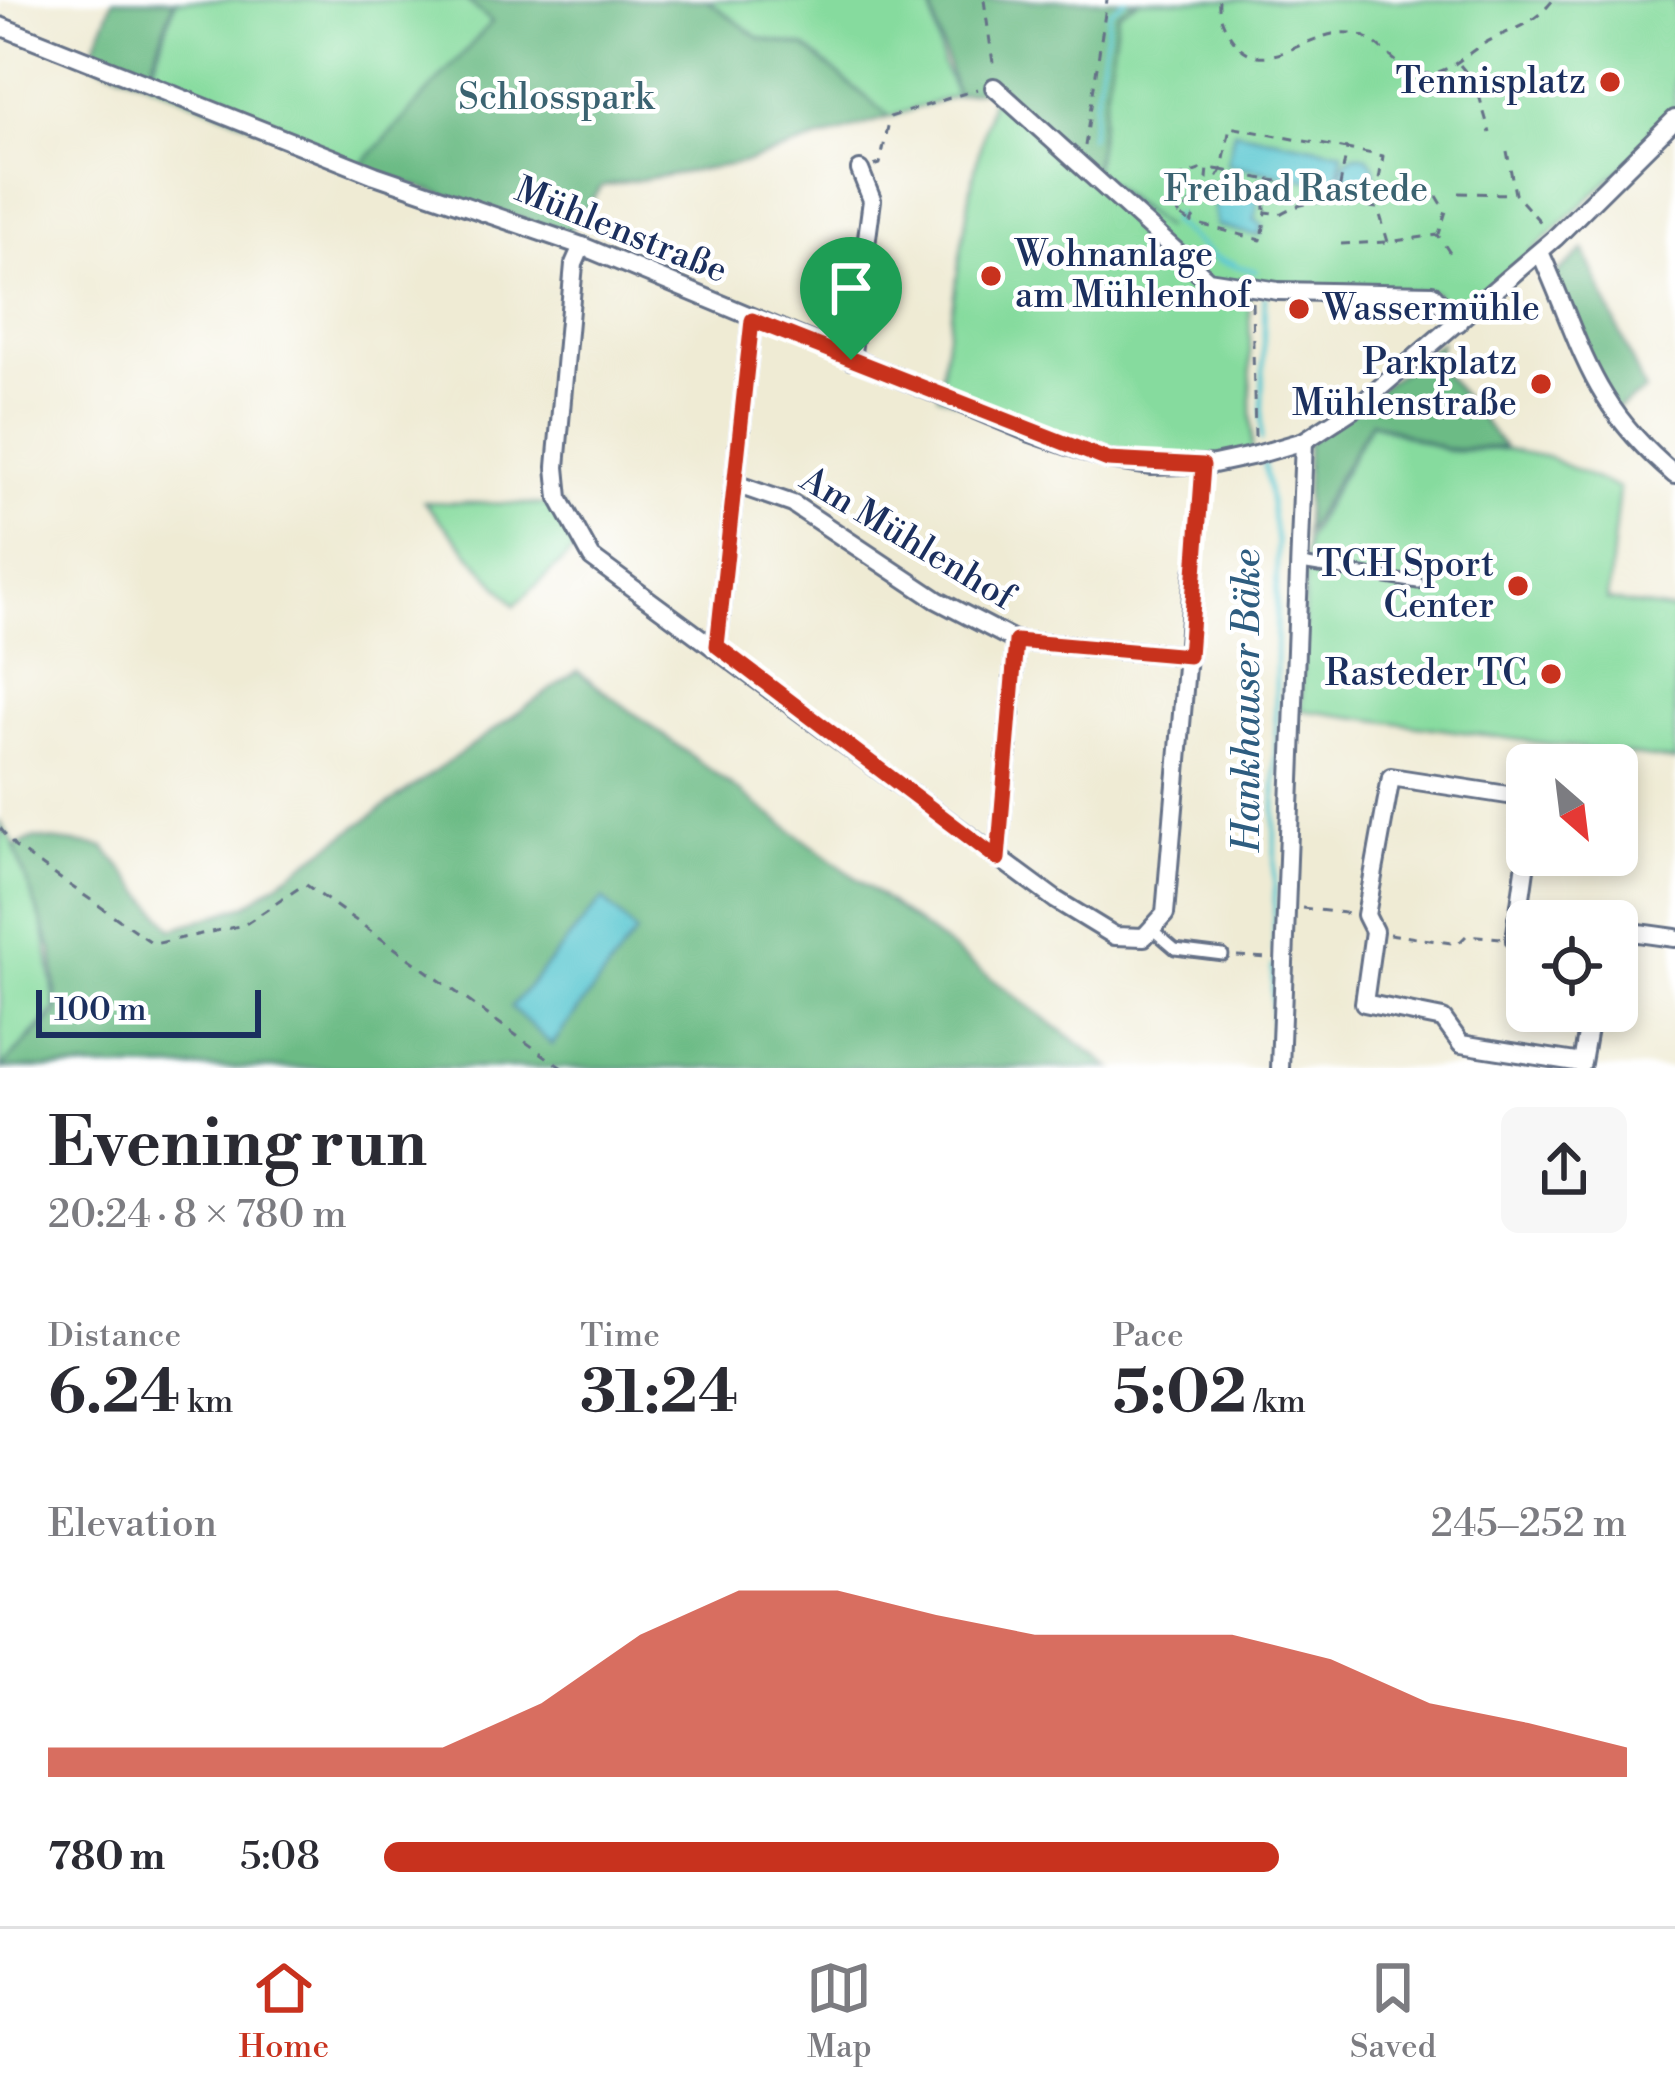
<!DOCTYPE html>
<meta charset="utf-8">
<style>
body{margin:0;font-family:"Libre Bodoni",serif;background:#f7f7f7;color:#2b2b33;height:100vh;display:flex;flex-direction:column;font-size:45px;white-space:nowrap}
*{box-sizing:border-box;margin:0}
p{font-size:39px;color:#7c7c81}
.icon{flex:none;width:66px;height:66px;fill:none;stroke:currentColor;stroke-width:2;stroke-linecap:round;stroke-linejoin:round}
.map{position:relative;height:1068px;overflow:hidden}
.details{display:flex;flex-direction:column;background:#fff;flex:1}
.details>*{flex:none}
.needle{width:78px;rotate:152deg}
.controls{position:absolute;left:1506px;top:744px;display:grid;gap:24px}
.controls a{display:grid;place-items:center;width:132px;height:132px;border-radius:18px;background:#fff;box-shadow:0 6px 18px #0003;font-size:60px}
.scale{position:absolute;left:36px;bottom:30px;width:225px;box-sizing:border-box;padding-left:12px;border:6px solid #1b2f5e;border-top:0;font-size:33px;line-height:42px;white-space:nowrap;color:#1b2f5e;-webkit-text-stroke:9px #fff;paint-order:stroke}
.pin{position:absolute;display:grid;place-items:center;width:102px;height:102px;color:#fff;margin:-123px -51px;border-radius:50% 50% 50% 0;rotate:-45deg;box-shadow:0 0 12px #0007}
.pin .icon{rotate:45deg}
.round{display:grid;place-items:center;flex:none;width:126px;height:126px;border-radius:18px;background:#f7f7f7}
.headline{display:flex;align-items:center;justify-content:space-between;height:204px;padding:0 48px}
h1{font-size:66px;font-weight:700;line-height:90px}
.figures{display:grid;grid-template-columns:repeat(3,1fr);gap:18px;height:204px;padding:12px 48px}
.figures div{display:grid;align-content:center}
.figures b{font-size:60px;font-weight:700}
.figures small{font-size:33px;font-weight:400}
.figures p{font-size:33px}
.chart{height:336px;padding:24px 48px}
.chart p{display:flex;justify-content:space-between}
.chart svg{width:100%;height:216px;margin-top:12px;fill:#c8321e;opacity:.7}
ul{padding:0 48px;list-style:none;font-size:39px}
li{display:grid;grid-template-columns:192px 144px 1fr;align-items:center;height:90px}
li i{height:30px;border-radius:15px;background:#c8321e}
.dock{display:flex;justify-content:space-around;align-items:center;height:168px;border-top:3px solid #e1e1e2;background:#fff;font-size:33px;color:#7c7c81}
.dock a{display:grid;justify-items:center;gap:6px}
.dock .active{color:#c8321e}
.map>svg:first-child{display:block}
.green{fill:#86db9e;stroke:#50857e;stroke-width:3}
.forest{fill:#6cbb85;stroke:#447572;stroke-width:3}
.water{fill:#5bc8d1;stroke:#3b7c98;stroke-width:3}
.lines{fill:none;stroke-linecap:round;stroke-linejoin:round}
.stream{stroke:#5bc8d1;stroke-width:4.5}
.service-casing{stroke:#657187;stroke-width:15}
.minor-casing{stroke:#657187;stroke-width:22}
.path{stroke:#657187;stroke-width:3;stroke-dasharray:9 9;stroke-linecap:butt}
.service{stroke:#fff;stroke-width:9}
.minor{stroke:#fff;stroke-width:16}
.route-casing{stroke:#fff;stroke-width:24}
.route{stroke:#c8321e;stroke-width:15}
.poi-dot{fill:#c8321e;stroke:#fff;stroke-width:4.5}
.labels{text-anchor:middle;dominant-baseline:central;stroke-width:9;stroke-linejoin:round;paint-order:stroke}
.poi-label{font-size:36px;fill:#1b2f5e;stroke:#fff;text-anchor:end}
.park-label{font-size:36px;fill:#3b6371;stroke:#fff}
.street-label{font-size:36px;fill:#1b2f5e;stroke:#fff}
.water-label{font-size:39px;font-style:italic;fill:#2e5d80;stroke:#fff}
</style>
<div class="map">
<svg width="1675" height="1068" viewBox="0 0 1675 1068">
<rect width="100%" height="100%" fill="#fff"/>
<filter id="ink" filterUnits="userSpaceOnUse"><feTurbulence type="fractalNoise" baseFrequency=".00833" numOctaves="2"/><feDisplacementMap in="SourceGraphic" scale="24" xChannelSelector="R" yChannelSelector="G"/><feConvolveMatrix kernelMatrix="1 2 1 2 8 2 1 2 1" color-interpolation-filters="sRGB"/></filter>
<filter id="wash" filterUnits="userSpaceOnUse"><feTurbulence type="fractalNoise" baseFrequency=".004" numOctaves="4" result="noise"/><feDisplacementMap in="SourceGraphic" scale="48" xChannelSelector="R" yChannelSelector="G"/><feGaussianBlur stdDeviation="2.7" result="paint"/><feColorMatrix in="noise" values="0 0 0 0 0 0 0 0 0 0 0 0 0 0 0 0 0 1.4 0 .05"/><feComposite in="paint" operator="in"/></filter>
<g filter="url(#wash)">
<rect width="100%" height="100%" fill="#efebd4"/>
<g class="green">
<polygon points="176,0 466,0 493,21 359,168 148,83"/>
<polygon points="707,0 890,0 931,7 943,65 957,95 890,117 805,47 759,38"/>
<polygon points="1139,0 1675,0 1675,119 1459,319 1434,292 1249,290 1252,452 1152,466 938,395 972,182 994,87 1092,175 1165,228 1094,171 1118,13"/>
<polygon points="1371,423 1447,451 1505,449 1546,457 1619,489 1607,600 1675,611 1675,761 1301,710 1306,540"/>
<polygon points="424,502 562,505 582,543 515,605"/>
<path d="M0,823C39,875 49,947 55,1010L1,1068Z"/>
</g>
<g class="forest">
<polygon points="113,0 174,0 146,81 89,61"/>
<polygon points="466,0 707,0 759,38 805,47 890,117 747,162 602,186 568,234 359,168 492,22"/>
<polygon points="890,0 1139,0 1118,13 1094,171 995,87 957,95 931,8"/>
<polygon points="1584,250 1645,391 1611,412 1552,278"/>
<polygon points="1440,343 1437,365 1504,447 1446,449 1371,421 1305,534 1307,443"/>
<polygon points="577,671 1112,1068 1,1068 58,1012 52,950 14,847 35,838 104,847 173,929 246,905"/>
</g>
<g class="water">
<polygon points="1234,131 1343,152 1337,185 1227,164"/>
<circle cx="1359" cy="171" r="16"/>
<polygon points="1231,185 1260,191 1255,220 1262,225 1259,236 1217,226 1214,208"/>
<polygon points="603,899 636,933 552,1045 511,1007"/>
</g>
<g class="lines">
<g class="stream">
<polyline points="1090,137 1110,11 1125,0"/>
<polyline points="1175,214 1171,222 1219,261 1256,271"/>
<polyline points="1212,257 1234,263"/>
<polyline points="1261,440 1265,296"/>
<polyline points="1264,462 1277,544 1274,951"/>
<polyline points="1271,1068 1273,966"/>
</g>
</g>
</g>
<g filter="url(#ink)">
<g class="lines">
<g class="service-casing">
<g id="service">
<polyline points="1301,564 1418,583"/>
<polyline points="1154,931 1175,949 1223,955"/>
</g>
</g>
<g class="minor-casing">
<g id="minor">
<polyline points="0,26 375,175 582,246 1031,433 1109,460 1152,466 1214,464 1256,455 1304,441 1361,404 1555,238 1675,119"/>
<polyline points="994,87 1208,280 1278,291 1432,294 1458,323"/>
<polyline points="582,246 574,264 556,467 559,498 592,558 1056,900 1115,936 1144,937 1165,914 1194,572"/>
<path d="M1540,252C1584,349 1588,402 1675,475"/>
<polyline points="851,360 872,200 860,170"/>
<polyline points="735,484 793,504 937,600 1016,641 1189,656"/>
<polyline points="717,646 752,320"/>
<polyline points="1527,798 1391,777 1366,915 1374,931 1364,1003 1443,1019 1461,1044 1582,1063 1591,1011"/>
<polyline points="998,859 1016,641"/>
<polyline points="1517,918 1544,921"/>
<polyline points="1617,930 1675,938"/>
<polyline points="1527,949 1515,940 1527,855"/>
<polyline points="1280,1068 1304,441"/>
</g>
</g>
<g class="path">
<polyline points="984,0 994,70"/>
<path d="M1219,0C1218,12 1222,23 1229,34C1262,87 1305,28 1351,33C1378,36 1389,62 1412,71C1443,82 1460,57 1485,43C1512,28 1533,26 1553,0"/>
<polyline points="1460,65 1476,85 1490,133"/>
<polyline points="1085,146 1107,0"/>
<polyline points="1507,151 1515,194 1546,228"/>
<polyline points="874,166 880,164 890,117 978,89"/>
<polyline points="1222,170 1191,222 1261,240 1262,235"/>
<polyline points="1264,179 1222,170 1230,127 1347,149"/>
<polyline points="1324,188 1376,198 1383,156 1347,149 1339,191"/>
<polyline points="1459,193 1513,194"/>
<polyline points="1437,196 1446,211 1439,234"/>
<polyline points="1265,210 1264,179 1324,188 1322,200"/>
<polyline points="1180,215 1174,207 1180,177 1205,168"/>
<polyline points="1189,221 1181,216 1207,179 1208,168 1222,170"/>
<path d="M1263,233L1266,212L1280,214C1311,195 1343,204 1378,208L1388,242L1438,235L1452,256"/>
<polyline points="1341,244 1386,242"/>
<polyline points="1252,302 1255,437"/>
<polyline points="1195,559 1201,479"/>
<polyline points="0,828 15,847 154,944 244,925 305,884 562,1068"/>
<polyline points="1302,908 1352,914"/>
<polyline points="1389,934 1458,944 1467,935 1501,938"/>
<polyline points="1237,956 1269,958"/>
</g>
<use href="#service" class="service"/>
<use href="#minor" class="minor"/>
</g>
</g>
<g class="lines" filter="url(#ink)">
<g class="route-casing">
<polygon id="route" points="752,320 1108,460 1203,465 1189,656 1016,641 998,859 717,646"/>
</g>
<use href="#route" class="route"/>
</g>
<g class="poi-dot">
<circle cx="1610" cy="82" r="12"/>
<circle cx="991" cy="276" r="12"/>
<circle cx="1299" cy="309" r="12"/>
<circle cx="1541" cy="384" r="12"/>
<circle cx="1518" cy="586" r="12"/>
<circle cx="1551" cy="674" r="12"/>
</g>
<g class="labels">
<g class="poi-label">
<text x="1586" y="82">Tennisplatz</text>
<text x="1015" y="255" text-anchor="start">Wohnanlage<tspan x="1015" dy="41">am Mühlenhof</tspan></text>
<text x="1323" y="309" text-anchor="start">Wassermühle</text>
<text x="1517" y="363">Parkplatz<tspan x="1517" dy="41">Mühlenstraße</tspan></text>
<text x="1494" y="565">TCH Sport<tspan x="1494" dy="41">Center</tspan></text>
<text x="1527" y="674">Rasteder TC</text>
</g>
<g class="park-label">
<text x="556" y="98">Schlosspark</text>
<text x="1296" y="190">Freibad Rastede</text>
</g>
<g class="street-label">
<text transform="translate(621 231) rotate(22)">Mühlenstraße</text>
<text transform="translate(907 539) rotate(31)">Am Mühlenhof</text>
</g>
<g class="water-label">
<text transform="translate(1247 701) rotate(-90)">Hankhauser Bäke</text>
</g>
</g>
</svg>
<div class="controls">
<a><svg class="needle" viewBox="-14 -14 28 28"><path d="M0-13l5 13h-10z" fill="#e53935"/><path d="M0 13l5-13h-10z" fill="#7c7c81"/></svg></a>
<a><svg class="icon" aria-label="locate" viewBox="0 0 24 24"><circle cx="12" cy="12" r="6"/><path d="M12 2v4M12 18v4M2 12h4M18 12h4"/></svg></a>
</div>
<div class="scale">100 m</div>
<div class="pin" style="left:851px;top:360px;background:#1e9e55"><svg class="icon" aria-label="arrive" viewBox="0 0 24 24"><path d="M6 21V4h12l-3 4 3 4H6"/></svg></div>
</div>
<section class="details">
<div class="headline"><div><h1>Evening run</h1><p>20:24 · 8 × 780 m</p></div><a class="round"><svg class="icon" aria-label="share" viewBox="0 0 24 24"><path d="M12 15V3M7 8l5-5 5 5M5 13v7h14v-7"/></svg></a></div>
<div class="figures">
<div><p>Distance</p><b>6.24<small> km</small></b></div>
<div><p>Time</p><b>31:24</b></div>
<div><p>Pace</p><b>5:02<small> /km</small></b></div>
</div>
<div class="chart"><p><span>Elevation</span>245–252 m</p>
<svg viewBox="0 0 160 44" preserveAspectRatio="none"><path d="M0 44V38L10 38L20 38L30 38L40 38L50 29L60 15L70 6L80 6L90 11L100 15L110 15L120 15L130 20L140 29L150 33L160 38V44z"/></svg>
</div>
<ul>
<li><b>780 m</b>5:08<i style="width:72%"></i></li>
</ul>
</section>
<nav class="dock">
<a class="active"><svg class="icon" aria-label="home" viewBox="0 0 24 24"><path d="M3 11l9-7 9 7M6 9v11h12V9"/></svg>Home</a>
<a><svg class="icon" aria-label="map" viewBox="0 0 24 24"><path d="M3 6l6-2 6 2 6-2v14l-6 2-6-2-6 2zM9 4v14M15 6v14"/></svg>Map</a>
<a><svg class="icon" aria-label="saved" viewBox="0 0 24 24"><path d="M7 4h10v16l-5-4-5 4z"/></svg>Saved</a>
</nav>
